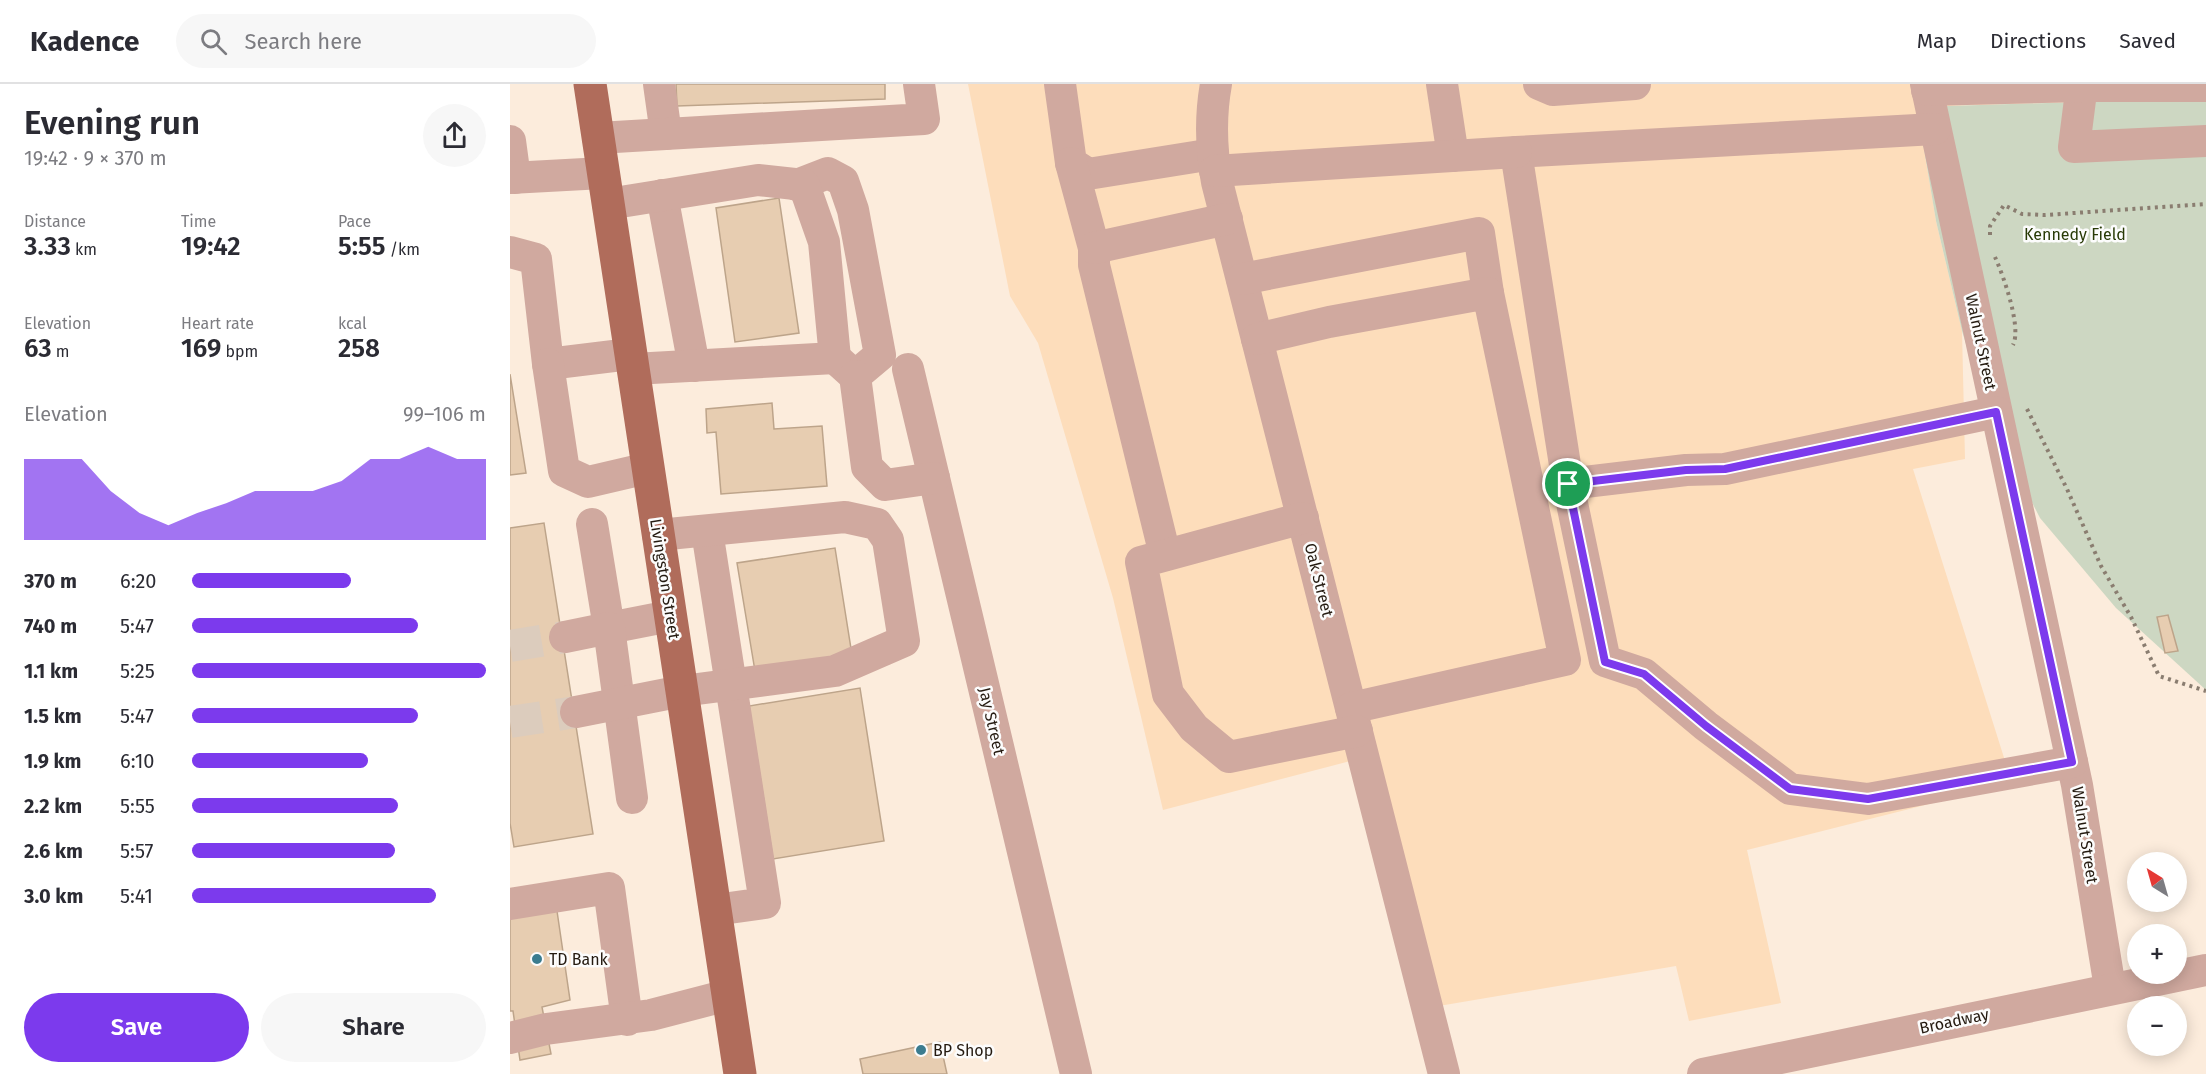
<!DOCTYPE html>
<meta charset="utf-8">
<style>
body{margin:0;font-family:"Fira Sans",sans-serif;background:#f7f7f7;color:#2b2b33;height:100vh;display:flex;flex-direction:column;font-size:22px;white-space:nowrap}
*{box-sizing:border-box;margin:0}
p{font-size:20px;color:#7c7c81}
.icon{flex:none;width:33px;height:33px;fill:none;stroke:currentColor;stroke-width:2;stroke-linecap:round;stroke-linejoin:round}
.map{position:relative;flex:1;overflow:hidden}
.side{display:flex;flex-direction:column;background:#fff;width:510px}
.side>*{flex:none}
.needle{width:39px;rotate:323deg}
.fabs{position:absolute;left:1617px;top:768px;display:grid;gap:12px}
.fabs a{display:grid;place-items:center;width:60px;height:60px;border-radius:50%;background:#fff;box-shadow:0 3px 15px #0003;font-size:30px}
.pin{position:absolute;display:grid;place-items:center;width:51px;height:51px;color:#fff;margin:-26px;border:3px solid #fff;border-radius:50%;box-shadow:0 2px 6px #0007}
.round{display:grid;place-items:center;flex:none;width:63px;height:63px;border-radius:32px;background:#f7f7f7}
.overview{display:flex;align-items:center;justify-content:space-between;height:102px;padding:0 24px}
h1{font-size:33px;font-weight:600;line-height:45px}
.stats{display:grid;grid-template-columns:repeat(3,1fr);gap:9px;height:102px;padding:6px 24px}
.stats div{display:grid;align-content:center}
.stats b{font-size:26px;font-weight:600}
.stats small{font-size:16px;font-weight:400}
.stats p{font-size:16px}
.chart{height:168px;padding:12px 24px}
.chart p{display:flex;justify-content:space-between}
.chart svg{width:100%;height:108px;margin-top:6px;fill:#7c3aed;opacity:.7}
.action{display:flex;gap:12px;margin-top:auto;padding:12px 24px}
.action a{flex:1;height:69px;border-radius:36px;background:#7c3aed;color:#fff;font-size:24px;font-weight:600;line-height:69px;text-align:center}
.action a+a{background:#f7f7f7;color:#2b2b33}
ul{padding:0 24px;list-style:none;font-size:20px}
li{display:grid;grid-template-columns:96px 72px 1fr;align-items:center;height:45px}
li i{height:15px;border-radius:8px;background:#7c3aed}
header{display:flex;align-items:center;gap:36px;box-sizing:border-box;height:84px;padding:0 30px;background:#fff;border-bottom:2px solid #e1e1e2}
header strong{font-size:28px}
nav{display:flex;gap:33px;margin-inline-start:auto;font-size:21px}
.search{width:420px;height:54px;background:#f7f7f7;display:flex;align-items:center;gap:15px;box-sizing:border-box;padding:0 21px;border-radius:33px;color:#7c7c81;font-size:22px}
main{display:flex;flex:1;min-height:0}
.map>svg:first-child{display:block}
.built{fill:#fdddbb}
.green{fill:#cdd7c2}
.building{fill:#e7cdb1;stroke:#bda48a;stroke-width:1.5}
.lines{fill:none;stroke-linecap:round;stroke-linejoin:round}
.minor-tunnel{stroke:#dcccbd;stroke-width:32;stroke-dasharray:32 16;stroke-linecap:butt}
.path{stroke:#8a7d70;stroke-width:4;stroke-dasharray:3 4.5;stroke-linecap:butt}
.minor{stroke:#d0a99f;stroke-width:32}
.major{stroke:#b06c5b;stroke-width:33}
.route-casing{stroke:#fff;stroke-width:12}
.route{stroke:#7c3aed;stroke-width:8}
.poi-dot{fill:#3b7c8f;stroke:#fcfcfc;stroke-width:2}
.labels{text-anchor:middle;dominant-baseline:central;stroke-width:5;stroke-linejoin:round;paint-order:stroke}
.park-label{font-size:16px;fill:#283a06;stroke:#fcfcfc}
.street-label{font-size:16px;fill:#241a10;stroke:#fcfcfc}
.poi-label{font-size:16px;fill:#241a10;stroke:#fcfcfc;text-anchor:start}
</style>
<header>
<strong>Kadence</strong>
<div class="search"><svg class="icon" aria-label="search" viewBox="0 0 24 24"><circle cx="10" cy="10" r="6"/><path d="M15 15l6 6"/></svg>Search here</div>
<nav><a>Map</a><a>Directions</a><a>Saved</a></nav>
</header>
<main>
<section class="side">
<div class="overview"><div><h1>Evening run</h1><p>19:42 · 9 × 370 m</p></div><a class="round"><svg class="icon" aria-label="share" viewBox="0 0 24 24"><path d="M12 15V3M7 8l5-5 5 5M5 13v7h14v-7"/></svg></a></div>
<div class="stats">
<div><p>Distance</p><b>3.33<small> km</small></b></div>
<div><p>Time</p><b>19:42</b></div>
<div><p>Pace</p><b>5:55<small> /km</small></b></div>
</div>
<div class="stats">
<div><p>Elevation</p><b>63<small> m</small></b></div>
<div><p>Heart rate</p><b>169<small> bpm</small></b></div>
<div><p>kcal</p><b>258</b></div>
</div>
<div class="chart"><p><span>Elevation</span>99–106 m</p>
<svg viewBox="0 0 160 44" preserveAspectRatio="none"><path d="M0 44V11L10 11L20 11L30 24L40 33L50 38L60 33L70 29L80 24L90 24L100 24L110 20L120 11L130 11L140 6L150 11L160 11V44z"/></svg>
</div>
<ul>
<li><b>370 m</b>6:20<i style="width:54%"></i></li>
<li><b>740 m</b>5:47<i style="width:77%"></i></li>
<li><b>1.1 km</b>5:25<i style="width:100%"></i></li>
<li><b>1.5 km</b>5:47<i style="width:77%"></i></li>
<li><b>1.9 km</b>6:10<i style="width:60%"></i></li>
<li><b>2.2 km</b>5:55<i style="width:70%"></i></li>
<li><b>2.6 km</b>5:57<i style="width:69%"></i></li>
<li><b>3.0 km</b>5:41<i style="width:83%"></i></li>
</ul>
<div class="action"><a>Save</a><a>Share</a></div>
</section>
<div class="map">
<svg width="1696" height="990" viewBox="0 0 1696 990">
<rect width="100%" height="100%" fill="#fcecdc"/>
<polygon class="built" points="458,0 1696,0 1696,14 1407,23 1426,137 1452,247 1455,375 1403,385 1502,699 1237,766 1271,919 1179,937 1166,882 917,924 848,675 653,726 603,514 528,259 500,212"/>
<polygon class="green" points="1696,14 1696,606 1606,524 1530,434 1478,332 1452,247 1426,137 1407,23"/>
<g class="building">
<polygon points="166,0 375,0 375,15 167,22"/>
<polygon points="269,114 289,249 225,258 206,124"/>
<polygon points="0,290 16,389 0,391"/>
<polygon points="262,319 264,345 312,342 317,402 211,410 206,348 197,349 196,325"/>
<polygon points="34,439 83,750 4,763 0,739 0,444"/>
<polygon points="325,464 342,571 245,587 227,479"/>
<polygon points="1658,531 1668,567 1655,569 1647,533"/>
<polygon points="350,604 374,757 263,775 239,622"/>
<polygon points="47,827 60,916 32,923 41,970 10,976 3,927 0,927 0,834"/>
<polygon points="430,958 437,990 353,990 350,975"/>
</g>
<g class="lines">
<g class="minor-tunnel">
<polyline points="0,562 55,553"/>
<polyline points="0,638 66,628"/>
</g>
<g class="path">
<polyline points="1480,151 1480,142 1494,121 1512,130 1535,131 1696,120"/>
<path d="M1485,173C1493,191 1512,243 1503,261"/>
<polyline points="1517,325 1557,405 1591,482 1621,533 1649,592 1696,607"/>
</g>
<g class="minor">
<polyline points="149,0 156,50"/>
<polyline points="550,0 561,79 578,90 703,70"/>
<path d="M706,0C700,33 701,65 707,98L934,990"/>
<polyline points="932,0 943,72"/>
<polyline points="1029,0 1043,6 1125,0"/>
<polyline points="1416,0 1567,701 1600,904"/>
<polyline points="1572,0 1564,63 1696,57"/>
<polyline points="1417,6 1572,2 1696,2"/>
<polyline points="1425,45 1006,68 1058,400 1176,386 1215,385 1486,328"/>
<polyline points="88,54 414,35 409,0"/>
<polyline points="0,57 5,94"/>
<polyline points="561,79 584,164 584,181 655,471"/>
<polyline points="705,87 1006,68"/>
<polyline points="0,94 93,89"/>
<polyline points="287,101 318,89 333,97 343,126 370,271 345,292 325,274"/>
<polyline points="152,111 184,282"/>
<polyline points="98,120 248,96 294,101 314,158 325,274 123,285"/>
<polyline points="584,164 717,135"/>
<polyline points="0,168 26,175 38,280 120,270"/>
<polyline points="732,195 969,149 978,209"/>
<polyline points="747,255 819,238 978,209 1055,576 841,624"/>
<polyline points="38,280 54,387 78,398 138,384"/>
<polyline points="398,285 566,990"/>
<polyline points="345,292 357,383 375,401 424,394"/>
<polyline points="1058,400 1095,577 1134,590 1196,642 1280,705 1358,715 1562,678"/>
<polyline points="793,434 631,478 658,610 684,644 719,673 847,647"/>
<polyline points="82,440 99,544 160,532"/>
<polyline points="197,447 255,819 205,826"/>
<polyline points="55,553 99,544 122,714"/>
<polyline points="66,628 172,607 325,587 394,557 378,456 367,440 335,433 148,451"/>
<polyline points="0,820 99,804 117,936"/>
<polyline points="0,954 36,945 141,931 218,911"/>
<polyline points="1193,990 1696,886"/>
</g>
<polyline class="major" points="80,0 230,990"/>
</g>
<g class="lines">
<g class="route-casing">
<polygon id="route" points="1486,328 1562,678 1358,715 1280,705 1196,642 1134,590 1095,578 1058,400 1176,386 1215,385"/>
</g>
<use href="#route" class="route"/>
</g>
<g class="poi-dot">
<circle cx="27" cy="875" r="6"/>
<circle cx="411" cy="966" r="6"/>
</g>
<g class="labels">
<g class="park-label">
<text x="1565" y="150">Kennedy Field</text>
</g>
<g class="street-label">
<text transform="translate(1471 258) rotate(78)">Walnut Street</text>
<text transform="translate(155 495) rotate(81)">Livingston Street</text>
<text transform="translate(809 496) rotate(76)">Oak Street</text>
<text transform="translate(482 637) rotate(77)">Jay Street</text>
<text transform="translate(1575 751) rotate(81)">Walnut Street</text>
<text transform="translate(1444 937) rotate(-12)">Broadway</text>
</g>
<g class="poi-label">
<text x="39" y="875">TD Bank</text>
<text x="423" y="966">BP Shop</text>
</g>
</g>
</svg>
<div class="fabs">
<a><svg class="needle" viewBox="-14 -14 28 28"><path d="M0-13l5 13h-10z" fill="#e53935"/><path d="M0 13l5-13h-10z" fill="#7c7c81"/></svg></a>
<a>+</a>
<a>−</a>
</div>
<div class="pin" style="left:1058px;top:400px;background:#1e9e55"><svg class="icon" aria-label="arrive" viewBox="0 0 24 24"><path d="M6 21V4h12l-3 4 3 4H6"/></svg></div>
</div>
</main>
